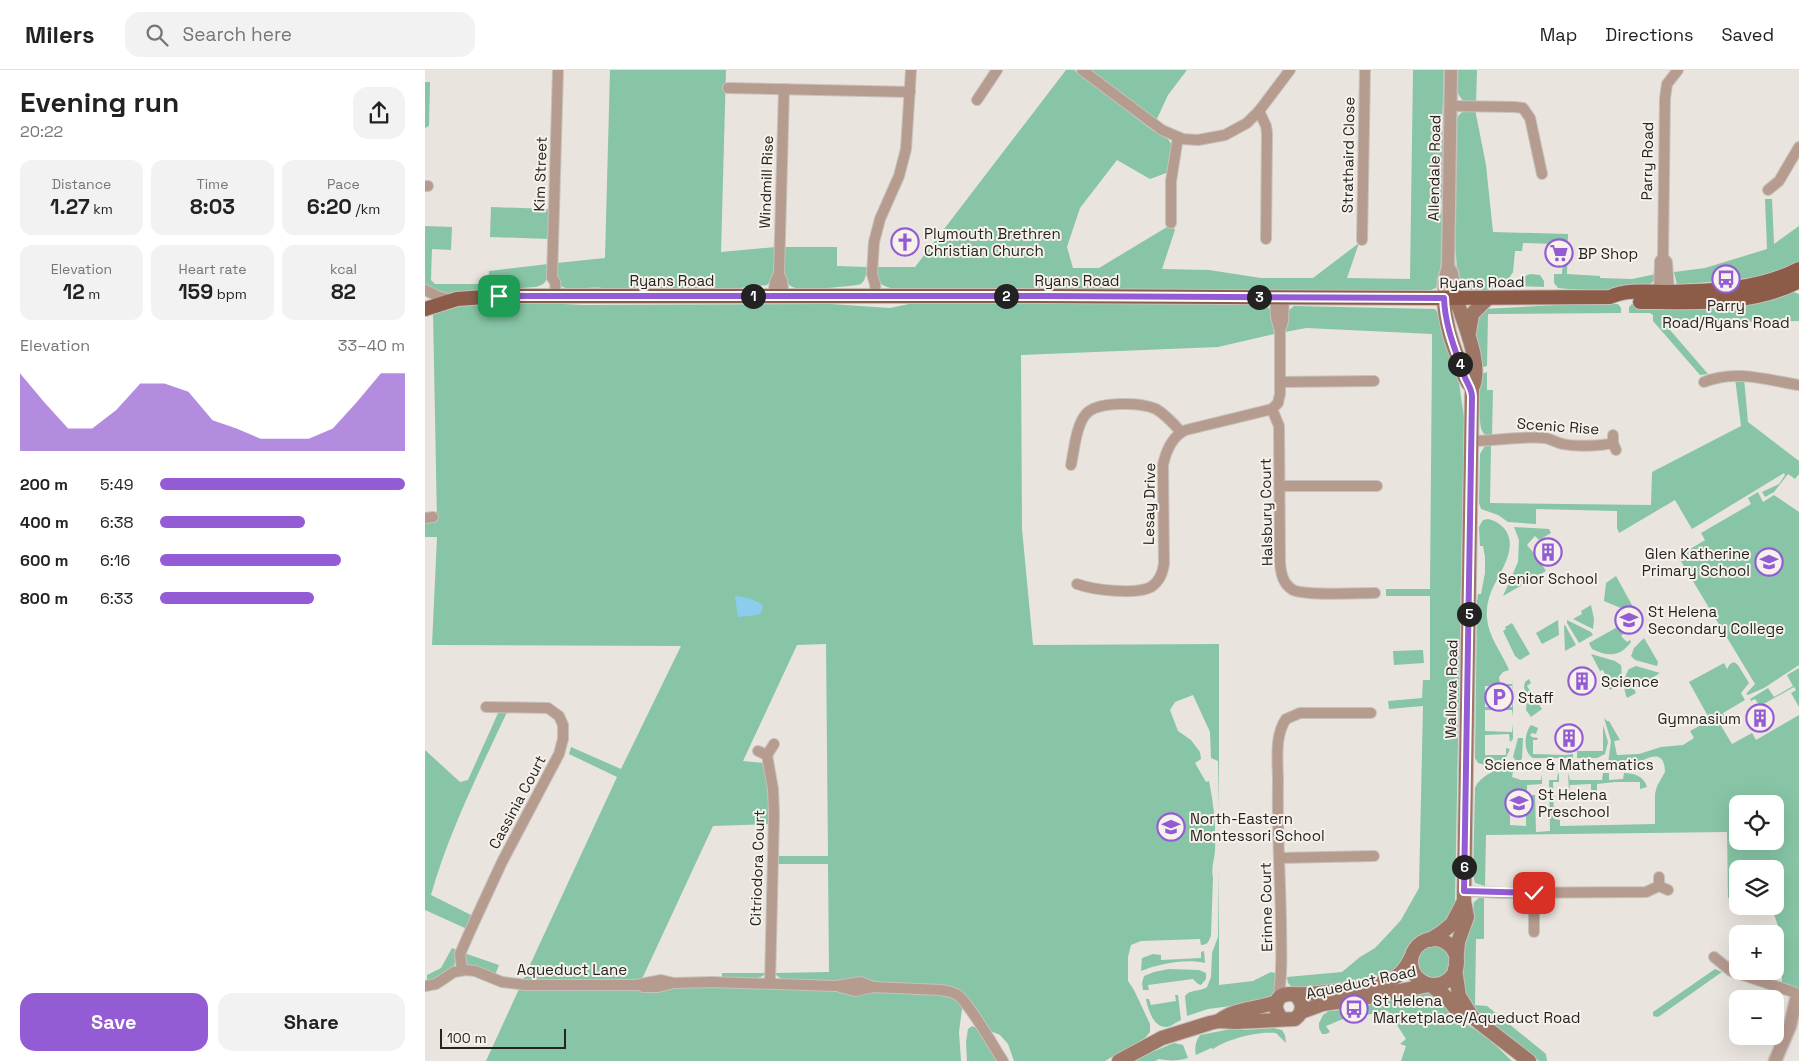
<!DOCTYPE html>
<meta charset="utf-8">
<style>
body{margin:0;font-family:"Space Grotesk",sans-serif;background:#f2f2f2;color:#222;height:100vh;display:flex;flex-direction:column;font-size:19px;white-space:nowrap}
*{box-sizing:border-box;margin:0}
p{font-size:16px;color:#767676}
.icon{flex:none;width:28px;height:28px;fill:none;stroke:currentColor;stroke-width:2;stroke-linecap:round;stroke-linejoin:round}
.map{position:relative;flex:1;overflow:hidden}
.panel{display:flex;flex-direction:column;background:#fff;width:425px}
.panel>*{flex:none}
.fabs{position:absolute;left:1304px;top:725px;display:grid;gap:10px}
.fabs a{display:grid;place-items:center;width:55px;height:55px;border-radius:10px;background:#fff;box-shadow:0 5px 20px #0002;font-size:25px}
.scale{position:absolute;left:15px;bottom:12px;width:126px;box-sizing:border-box;padding-left:5px;border:2px solid #262422;border-top:0;font-size:14px;line-height:18px;white-space:nowrap;color:#262422;-webkit-text-stroke:4px #f6f1eb;paint-order:stroke}
.pin{position:absolute;display:grid;place-items:center;width:42px;height:42px;color:#fff;margin:-21px;border-radius:10px;box-shadow:0 2px 8px #0006}
.km{position:absolute;width:25px;height:25px;margin:-12px;border-radius:50%;background:#222;color:#fff;font-size:14px;line-height:25px;text-align:center}
.round{display:grid;place-items:center;flex:none;width:52px;height:52px;border-radius:15px;background:#f2f2f2}
.head{display:flex;align-items:center;justify-content:space-between;height:85px;padding:0 20px}
h1{font-size:28px;font-weight:600;line-height:38px}
.stats{display:grid;grid-template-columns:repeat(3,1fr);gap:8px;height:85px;padding:5px 20px}
.stats div{display:grid;align-content:center;border-radius:12px;background:#f2f2f2;text-align:center}
.stats b{font-size:21px;font-weight:600}
.stats small{font-size:14px;font-weight:400}
.stats p{font-size:14px}
.chart{height:140px;padding:10px 20px}
.chart p{display:flex;justify-content:space-between}
.chart svg{width:100%;height:90px;margin-top:5px;fill:#945cd4;opacity:.7}
.cta{display:flex;gap:10px;margin-top:auto;padding:10px 20px}
.cta a{flex:1;height:58px;border-radius:15px;background:#945cd4;color:#fff;font-size:20px;font-weight:600;line-height:58px;text-align:center}
.cta a+a{background:#f2f2f2;color:#222}
ul{padding:0 20px;list-style:none;font-size:16px}
li{display:grid;grid-template-columns:80px 60px 1fr;align-items:center;height:38px}
li i{height:12px;border-radius:6px;background:#945cd4}
header{display:flex;align-items:center;gap:30px;box-sizing:border-box;height:70px;padding:0 25px;background:#fff;border-bottom:1px solid #e0e0e0}
header strong{font-size:24px}
nav{display:flex;gap:28px;margin-inline-start:auto;font-size:18px}
.search{width:350px;height:45px;background:#f2f2f2;display:flex;align-items:center;gap:12px;box-sizing:border-box;padding:0 18px;border-radius:15px;color:#767676;font-size:19px}
main{display:flex;flex:1;min-height:0}
.map>svg:first-child{display:block}
.green{fill:#87c5a6;fill-rule:evenodd}
.water{fill:#8cccef}
.lines{fill:none;stroke-linecap:round;stroke-linejoin:round}
.minor-casing{stroke:#c6c1bc;stroke-width:12}
.tertiary-casing{stroke:#c6c1bc;stroke-width:15}
.secondary-casing{stroke:#c6c1bc;stroke-width:16}
.primary-casing{stroke:#c6c1bc;stroke-width:16}
.minor{stroke:#b69b8f;stroke-width:10}
.tertiary{stroke:#b69b8f;stroke-width:12}
.secondary{stroke:#9e7666;stroke-width:14}
.primary{stroke:#8c5c49;stroke-width:14}
.route-casing{stroke:#fff;stroke-width:10}
.route{stroke:#945cd4;stroke-width:6}
.labels{text-anchor:middle;dominant-baseline:central;stroke-width:4;stroke-linejoin:round;paint-order:stroke}
.street-label{font-size:15px;fill:#262422;stroke:#f6f1eb}
.poi-label{font-size:15px;fill:#262422;stroke:#f6f1eb;text-anchor:start}
</style>
<header>
<strong>Milers</strong>
<div class="search"><svg class="icon" aria-label="search" viewBox="0 0 24 24"><circle cx="10" cy="10" r="6"/><path d="M15 15l6 6"/></svg>Search here</div>
<nav><a>Map</a><a>Directions</a><a>Saved</a></nav>
</header>
<main>
<section class="panel">
<div class="head"><div><h1>Evening run</h1><p>20:22</p></div><a class="round"><svg class="icon" aria-label="share" viewBox="0 0 24 24"><path d="M12 15V3M7 8l5-5 5 5M5 13v7h14v-7"/></svg></a></div>
<div class="stats">
<div><p>Distance</p><b>1.27<small> km</small></b></div>
<div><p>Time</p><b>8:03</b></div>
<div><p>Pace</p><b>6:20<small> /km</small></b></div>
</div>
<div class="stats">
<div><p>Elevation</p><b>12<small> m</small></b></div>
<div><p>Heart rate</p><b>159<small> bpm</small></b></div>
<div><p>kcal</p><b>82</b></div>
</div>
<div class="chart"><p><span>Elevation</span>33–40 m</p>
<svg viewBox="0 0 160 44" preserveAspectRatio="none"><path d="M0 44V6L10 20L20 33L30 33L40 24L50 11L60 11L70 15L80 29L90 33L100 38L110 38L120 38L130 33L140 20L150 6L160 6V44z"/></svg>
</div>
<ul>
<li><b>200 m</b>5:49<i style="width:100%"></i></li>
<li><b>400 m</b>6:38<i style="width:59%"></i></li>
<li><b>600 m</b>6:16<i style="width:74%"></i></li>
<li><b>800 m</b>6:33<i style="width:63%"></i></li>
</ul>
<div class="cta"><a>Save</a><a>Share</a></div>
</section>
<div class="map">
<svg width="1374" height="991" viewBox="0 0 1374 991">
<rect width="100%" height="100%" fill="#e9e4de"/>
<g class="green">
<path d="M185,0H301L296,182L351,177L348,208L342,215L289,221H187C171,212 145,225 133,214L132,208V193L180,188Z"/>
<path d="M641,0H649L727,60L743,69L748,77L744,102L725,109L692,90L655,138L642,177L648,198H674L742,157H748L750,160L737,199L784,200L836,208H888L934,173L922,208L985,209L988,0H1019L1017,55L1020,117L1015,134L1019,155L1015,206L1011,218L1003,221L847,220L725,223L477,220C459,217 452,217 452,197H490Z"/>
<polygon points="664,0 762,0 743,25 731,51"/>
<path d="M1033,0H1052L1051,33L1040,32C1029,24 1032,12 1033,0Z"/>
<polygon points="0,12 5,12 5,14 4,56 0,58"/>
<path d="M1050,39L1061,95L1068,162L1143,164L1142,204L1175,206V208L1207,209L1231,204C1230,209 1228,213 1223,216C1200,224 1158,220 1133,218L1129,213V204H1137L1139,177L1130,176V174L1098,173L1097,181H1090L1088,202L1079,216C1066,219 1041,227 1033,215L1029,155L1031,52C1034,41 1040,40 1050,39Z"/>
<polygon points="1340,129 1347,129 1349,174 1374,156 1374,193 1344,204 1324,208 1252,215 1249,202 1280,198 1342,179"/>
<polygon points="66,137 125,139 124,169 65,167"/>
<path d="M0,156L27,157L26,180L7,179L6,210L10,214H63L64,201L123,194C123,206 124,215 110,217L24,223H15L0,215Z"/>
<path d="M358,177H412V196L442,197C441,203 441,210 436,214C433,216 380,220 374,219C370,218 364,216 361,212C355,204 359,187 358,177Z"/>
<polygon points="1105,204 1115,205 1119,211 1119,217 1093,216 1095,208"/>
<polygon points="1366,221 1374,224 1374,251 1239,253 1283,304 1275,305 1228,251 1228,245 1225,243 1204,243 1204,237 1207,234 1261,233"/>
<path d="M48,233H119L158,235L406,234L465,238L484,234L835,233L845,239L848,245L849,264L793,277L596,285L597,459L608,575L794,574V739L793,691L786,688L785,662L768,625L750,632L745,640L753,661L766,670L775,682L776,689L770,693L781,712L784,711C789,735 791,757 790,781C789,791 786,798 788,808L786,865C784,871 783,875 776,875L775,869L716,871L706,875L703,887V911L709,920L725,954V962L720,968L680,991H589L583,974L575,965L563,960L536,924L424,912L356,909L349,903L404,902L403,794H352V786H403L401,574L372,575L318,691L339,693L343,712L345,754L288,756L216,911L98,910L192,707L144,684L146,677L196,699L256,576L7,575L12,467H0V452H12L8,242L27,236Z"/>
<polygon points="1150,234 1193,234 1196,238 1196,243 1063,244 1062,296 1055,298 1048,255 1059,239"/>
<path d="M869,236L1010,239L1014,244L1033,305L1039,348L1030,833C1027,844 1022,855 1011,860C1004,863 996,863 990,868C978,877 980,894 967,903C964,905 959,905 956,906C927,915 898,916 868,918L863,913L862,907L917,902L935,887L950,878L966,861L976,850L994,818L998,636L964,639L963,631L997,628L998,610H1005V526H961V519H1005L1007,282V264L881,258L860,262L863,241Z"/>
<path d="M1062,302V320H1068L1067,366C1062,366 1059,365 1057,361C1053,352 1055,317 1054,305Z"/>
<polygon points="1310,308 1319,308 1323,352 1374,391 1374,404 1370,409 1363,404 1349,422 1340,427 1337,422 1354,414 1360,405 1359,403 1267,459 1250,430 1194,463 1192,458 1192,441 1111,439 1111,454 1083,452 1073,445 1056,439 1054,433 1055,384 1059,377 1066,375 1065,433 1226,435 1227,402 1316,356"/>
<polygon points="1333,422 1338,432 1349,425 1374,442 1374,595 1339,618 1323,625 1321,624 1330,614 1254,488 1257,484 1280,470 1276,463 1326,434 1323,428"/>
<path d="M1063,449C1069,450 1074,453 1079,458C1095,478 1074,502 1066,522C1063,530 1061,539 1062,548C1063,566 1077,583 1084,600L1078,602L1074,607L1075,614H1087V610L1088,623L1087,616H1060V637H1087L1088,631V647L1087,640H1060V661L1087,662L1088,654V669L1085,672L1084,664L1060,665V685H1081V678L1085,679L1080,689L1060,695L1053,693L1050,688L1052,532L1053,524H1056L1060,503V487L1058,476H1055L1054,457L1058,450Z"/>
<polygon points="1089,457 1124,459 1126,463 1114,470 1110,466 1102,475 1112,487 1121,501 1078,526 1093,492 1094,470"/>
<polygon points="1191,506 1208,537 1205,538 1207,542 1203,544 1198,539 1179,531 1181,513"/>
<polygon points="1166,535 1169,549 1168,559 1148,549 1157,544 1156,541"/>
<polygon points="1133,550 1134,565 1117,574 1111,563"/>
<polygon points="1142,550 1166,562 1168,565 1154,573 1142,553"/>
<polygon points="1087,553 1105,584 1095,590 1090,586 1078,561 1081,559 1080,557"/>
<polygon points="1140,555 1151,575 1140,581 1139,556"/>
<path d="M1196,555L1200,562L1196,566L1202,572L1205,570L1206,572C1195,587 1183,587 1167,579L1164,573Z"/>
<polygon points="1219,568 1233,592 1232,596 1210,590 1206,586 1209,578"/>
<polygon points="998,580 999,593 969,595 968,581"/>
<path d="M1166,584L1190,591L1196,595C1198,606 1195,615 1185,620L1177,606L1180,604L1178,600L1175,601Z"/>
<path d="M1309,592L1313,595L1324,613L1316,623L1320,630L1298,643L1302,650L1295,654L1307,674L1327,663L1331,670L1374,645V921L1357,914L1356,864L1346,836H1350V799H1312V828H1303L1302,762L1061,765L1060,816L1050,813L1048,805L1050,718C1054,707 1074,696 1086,699L1088,701L1087,707L1096,710H1116L1117,704V714L1102,715V725H1110L1111,762L1125,761L1124,710H1132L1133,703L1134,704V712H1128L1129,749L1135,750V756L1230,754V724L1232,716L1240,702C1239,671 1215,696 1201,695C1196,695 1195,691 1186,691L1183,694L1186,671L1179,648L1182,651H1184L1195,670L1189,671L1192,685L1214,684L1236,677L1258,675L1269,668L1265,661L1285,650L1264,612L1299,593L1302,599L1305,594ZM1085,733H1101V756L1085,755ZM1312,734H1350V771H1312Z"/>
<path d="M1211,596L1235,603L1209,619L1211,623L1202,628C1198,618 1198,608 1204,599Z"/>
<polygon points="1374,598 1374,637 1366,623 1371,620 1369,617 1335,636 1330,629 1326,631 1325,629 1343,618 1349,627 1368,616 1362,605"/>
<polygon points="1104,609 1106,613 1102,616 1117,639 1106,647 1101,640 1102,628 1099,617 1100,612"/>
<path d="M83,640C55,700 24,761 6,825L48,846L42,859L0,840V680L35,712L43,710L74,641Z"/>
<path d="M1106,655L1113,658L1111,664L1107,663L1105,665L1107,667L1113,668L1112,670H1108V684L1140,685L1148,684V688H1108C1098,683 1099,663 1106,655Z"/>
<polygon points="1178,655 1183,672 1180,684 1172,688 1152,688 1152,681 1178,681"/>
<polygon points="1093,668 1098,668 1097,688 1095,692 1091,691 1088,687"/>
<path d="M1143,703L1145,710H1177L1178,703H1184V710L1198,709L1199,703C1209,703 1219,706 1222,717L1215,719V712H1190L1172,714V721H1166V714L1145,715L1144,721Z"/>
<path d="M794,798V915L828,911L846,902L853,904L852,919L847,927L829,933L783,939L762,946L760,926C765,919 775,922 782,917L786,907L787,883L793,867Z"/>
<polygon points="1059,827 1059,869 1051,869 1050,935 1062,936 1121,984 1122,991 1114,991 1043,934 1036,908 1039,894 1038,879 1047,847 1049,832 1054,828"/>
<circle cx="1009" cy="892" r="17"/>
<polygon points="27,878 32,880 29,897 11,909 2,912 2,905 16,898"/>
<path d="M779,881L780,893C762,888 732,894 716,901L717,888L728,884L736,885V890L776,888V882Z"/>
<polygon points="39,883 74,895 70,905 42,894"/>
<polygon points="744,899 774,900 781,903 781,909 776,915 773,914 768,909 723,915 724,920 718,920 717,913 719,906 729,902"/>
<polygon points="1290,899 1297,902 1233,947 1228,946 1228,942"/>
<path d="M297,903H341C333,913 310,908 297,907Z"/>
<polygon points="264,916 526,925 537,936 537,939 534,962 536,991 61,991 94,919"/>
<polygon points="1002,922 1006,923 1038,952 1062,967 1087,991 976,991 981,976 975,974 981,969 963,941 918,949 901,956 905,962 901,964 897,964 894,958 894,953 898,945 904,941 936,938 964,928"/>
<path d="M750,925H753L756,950C751,952 746,957 741,957C728,957 723,939 721,929H724L726,935L751,931Z"/>
<polygon points="547,956 553,959 573,991 542,991 541,972 543,959"/>
<path d="M816,957L817,960L849,958L857,960L860,965L861,973L851,963C833,961 802,969 788,979L786,978L771,985C769,979 771,970 775,965Z"/>
<path d="M749,973L758,975L763,988C755,991 742,991 734,989L730,991H705Z"/>
</g>
<path class="water" d="M310,526C319,527 331,529 338,536L336,543L333,545L313,547Z"/>
<g class="lines">
<g class="minor-casing">
<g id="minor">
<polyline points="657,0 737,60 758,69 773,70 800,65 822,53 834,41 865,0"/>
<polyline points="303,18 485,22"/>
<polyline points="552,30 572,0"/>
<polyline points="1026,36 1090,37 1098,38 1105,48 1117,104"/>
<polyline points="834,41 841,56 842,63 841,169"/>
<polyline points="0,116 3,116"/>
<polyline points="1343,120 1354,111 1374,77"/>
<polyline points="746,153 746,111 753,67"/>
<polyline points="937,170 940,0"/>
<polyline points="1238,187 1242,192 1244,222"/>
<polyline points="354,204 357,211 359,226"/>
<polyline points="0,220 12,226 26,230"/>
<polyline points="1234,222 1235,191 1238,187 1240,28 1242,14 1253,0"/>
<polyline points="131,226 130,212 127,208 133,0"/>
<polyline points="348,226 350,212 354,204 359,19"/>
<polyline points="451,226 450,214 447,204 449,172 455,149 474,106 481,79 486,0"/>
<polyline points="855,260 858,251 859,227"/>
<polyline points="855,312 949,311"/>
<path d="M1279,312C1310,299 1342,310 1374,315"/>
<path d="M847,339L854,356L855,493C856,504 858,514 868,520C881,526 933,523 950,523"/>
<polyline points="1188,365 1188,373 1191,380"/>
<path d="M1047,371C1071,371 1095,366 1120,368C1126,369 1132,373 1138,374C1151,377 1176,376 1188,373"/>
<path d="M646,395C649,381 651,355 661,344C672,331 716,332 731,339C741,345 749,354 756,362"/>
<polyline points="855,416 952,416"/>
<polyline points="0,448 8,447"/>
<path d="M652,514C668,520 711,525 726,517C735,511 738,503 739,493L738,395C741,381 747,366 761,360L847,339L853,333L855,324V261L851,247L850,227"/>
<polyline points="333,681 342,685 349,674"/>
<polyline points="342,685 348,719 349,744 345,913"/>
<polyline points="855,788 949,786"/>
<polyline points="1234,807 1234,816 1243,820"/>
<polyline points="1039,821 1079,823 1221,822 1234,816"/>
<polyline points="1109,862 1109,823"/>
<polyline points="1289,887 1306,901 1374,924"/>
<polyline points="37,900 35,884 46,859 77,792 134,684 138,669 138,655 134,646 123,638 61,637"/>
<polyline points="0,916 11,914 29,902 41,900 50,901 77,912 101,915 211,915 236,910 249,913"/>
<polyline points="218,917 233,917 249,913 287,912 411,916 436,912 448,917"/>
<path d="M415,917L430,921L448,917L516,920C523,921 529,922 534,926C548,939 567,974 578,991"/>
<path d="M853,930C858,903 856,876 856,850C855,804 852,758 853,713C853,693 849,666 861,649L875,643H946"/>
</g>
</g>
<g class="tertiary-casing">
<g id="tertiary">
<polyline points="1023,197 1027,203 1031,228"/>
<polyline points="1019,228 1019,211 1023,197 1026,0"/>
<polyline points="1350,991 1365,956 1371,930 1374,926"/>
</g>
</g>
<g class="secondary-casing">
<g id="secondary">
<path d="M1019,228C1020,252 1026,271 1035,293C1038,302 1040,311 1047,318"/>
<path d="M1031,228C1037,249 1059,297 1047,318L1039,831L1042,847L1033,872L1031,893"/>
<polyline points="1044,262 1047,244 1063,228"/>
<circle cx="1009" cy="892" r="23"/>
<polyline points="1005,870 1016,863 1027,854 1039,831"/>
<polyline points="1030,899 1034,926 1047,947 1104,991"/>
<path d="M1006,915C1011,920 1017,923 1022,928C1029,936 1034,946 1046,947"/>
<polyline points="876,942 898,934 939,928 1004,915"/>
<path d="M858,949C850,943 847,929 859,925C865,923 876,925 882,924C902,922 954,917 969,908C977,904 982,896 986,888"/>
<path d="M794,951C810,938 833,939 852,932"/>
<path d="M694,991L737,968L785,953L794,951L810,952L870,949C879,942 879,932 870,925"/>
</g>
</g>
<g class="primary-casing">
<g id="primary">
<path d="M1215,232C1266,232 1329,236 1374,211"/>
<path d="M0,239L32,229L74,226H618L1007,228L1185,227C1202,219 1225,222 1242,222C1288,221 1333,220 1374,199"/>
</g>
</g>
<use href="#minor" class="minor"/>
<use href="#tertiary" class="tertiary"/>
<use href="#secondary" class="secondary"/>
<use href="#primary" class="primary"/>
</g>
<g class="lines">
<g class="route-casing">
<path id="route" d="M74,226H618L1019,228C1020,256 1030,279 1039,305C1042,314 1047,318 1047,327L1039,821L1109,823"/>
</g>
<use href="#route" class="route"/>
</g>
<defs>
<g id="church-ring" transform="scale(1.4375)"><circle r="9.5" fill="#f6f1eb" stroke="#945cd4" stroke-width="1.5"/><path d="M-1.2-6h2.4v3.5h3.3v2.4h-3.3V6h-2.4V-.1h-3.3v-2.4h3.3Z" fill="#945cd4"/></g>
<g id="supermarket-ring" transform="scale(1.4375)"><circle r="9.5" fill="#f6f1eb" stroke="#945cd4" stroke-width="1.5"/><path d="M-6-5.5h2.5l.6 2H6L4.5 2H-2.5L-4.4-4H-6ZM-1.5 3.2a1.3 1.3 0 1 0 .1 0ZM3 3.2a1.3 1.3 0 1 0 .1 0Z" fill="#945cd4"/></g>
<g id="bus-ring" transform="scale(1.4375)"><circle r="9.5" fill="#f6f1eb" stroke="#945cd4" stroke-width="1.5"/><path d="M-5-6H5V4H4V6H2V4H-2V6H-4V4H-5ZM-3.5-4V0h7V-4ZM-3.5 1.2v1.5H-2V1.2ZM2 1.2v1.5H3.5V1.2Z" fill="#945cd4"/></g>
<g id="building-ring" transform="scale(1.4375)"><circle r="9.5" fill="#f6f1eb" stroke="#945cd4" stroke-width="1.5"/><path d="M-4-6H4V6H1V3H-1V6H-4ZM-2.5-4.3h1.7v1.8h-1.7ZM.8-4.3h1.7v1.8H.8ZM-2.5-1h1.7V.8h-1.7ZM.8-1h1.7V.8H.8Z" fill="#945cd4"/></g>
<g id="school-ring" transform="scale(1.4375)"><circle r="9.5" fill="#f6f1eb" stroke="#945cd4" stroke-width="1.5"/><path d="M0-5L7-2L0 1L-7-2ZM-4 1L0 2.5L4 1V4Q0 6-4 4Z" fill="#945cd4"/></g>
<g id="parking-ring" transform="scale(1.4375)"><circle r="9.5" fill="#f6f1eb" stroke="#945cd4" stroke-width="1.5"/><path d="M-3.5-5.5H1a3.5 3.5 0 0 1 0 7H-1V5.5H-3.5ZM-1-3.4V-.6H.8a1.4 1.4 0 0 0 0-2.8Z" fill="#945cd4"/></g>
</defs>
<g fill-rule="evenodd">
<use href="#church-ring" x="480" y="172"/>
<use href="#supermarket-ring" x="1134" y="183"/>
<use href="#bus-ring" x="1301" y="209"/>
<use href="#building-ring" x="1123" y="482"/>
<use href="#school-ring" x="1344" y="492"/>
<use href="#school-ring" x="1204" y="550"/>
<use href="#building-ring" x="1157" y="611"/>
<use href="#parking-ring" x="1074" y="627"/>
<use href="#building-ring" x="1335" y="648"/>
<use href="#building-ring" x="1144" y="668"/>
<use href="#school-ring" x="1094" y="733"/>
<use href="#school-ring" x="746" y="757"/>
<use href="#bus-ring" x="929" y="939"/>
</g>
<g class="labels">
<g class="street-label">
<text transform="translate(923 85) rotate(-89)">Strathaird Close</text>
<text transform="translate(1222 91) rotate(-89)">Parry Road</text>
<text transform="translate(1009 98) rotate(-89)">Allendale Road</text>
<text transform="translate(115 104) rotate(-88)">Kim Street</text>
<text transform="translate(341 112) rotate(-88)">Windmill Rise</text>
<text x="247" y="210">Ryans Road</text>
<text x="652" y="210">Ryans Road</text>
<text transform="translate(1057 212) rotate(-1)">Ryans Road</text>
<text transform="translate(1133 356) rotate(4)">Scenic Rise</text>
<text transform="translate(724 434) rotate(-89)">Lesay Drive</text>
<text transform="translate(841 442) rotate(-91)">Halsbury Court</text>
<text transform="translate(1026 619) rotate(-89)">Wallowa Road</text>
<text transform="translate(92 732) rotate(-62)">Cassinia Court</text>
<text transform="translate(332 798) rotate(-88)">Citriodora Court</text>
<text transform="translate(841 837) rotate(-91)">Erinne Court</text>
<text x="147" y="899">Aqueduct Lane</text>
<text transform="translate(936 912) rotate(-12)">Aqueduct Road</text>
</g>
<g class="poi-label">
<text x="499" y="163">Plymouth Brethren<tspan x="499" dy="17">Christian Church</tspan></text>
<text x="1153" y="183">BP Shop</text>
<text x="1301" y="235" text-anchor="middle">Parry<tspan x="1301" dy="17">Road/Ryans Road</tspan></text>
<text x="1325" y="483" text-anchor="end">Glen Katherine<tspan x="1325" dy="17">Primary School</tspan></text>
<text x="1123" y="508" text-anchor="middle">Senior School</text>
<text x="1223" y="541">St Helena<tspan x="1223" dy="17">Secondary College</tspan></text>
<text x="1176" y="611">Science</text>
<text x="1093" y="627">Staff</text>
<text x="1316" y="648" text-anchor="end">Gymnasium</text>
<text x="1144" y="694" text-anchor="middle">Science &amp; Mathematics</text>
<text x="1113" y="724">St Helena<tspan x="1113" dy="17">Preschool</tspan></text>
<text x="765" y="748">North-Eastern<tspan x="765" dy="17">Montessori School</tspan></text>
<text x="948" y="930">St Helena<tspan x="948" dy="17">Marketplace/Aqueduct Road</tspan></text>
</g>
</g>
</svg>
<div class="fabs">
<a><svg class="icon" aria-label="locate" viewBox="0 0 24 24"><circle cx="12" cy="12" r="6"/><path d="M12 2v4M12 18v4M2 12h4M18 12h4"/></svg></a>
<a><svg class="icon" aria-label="layers" viewBox="0 0 24 24"><path d="M12 4l9 5-9 5-9-5zM3 14l9 5 9-5"/></svg></a>
<a>+</a>
<a>−</a>
</div>
<div class="scale">100 m</div>
<div class="pin" style="left:74px;top:226px;background:#1e9e55"><svg class="icon" aria-label="arrive" viewBox="0 0 24 24"><path d="M6 21V4h12l-3 4 3 4H6"/></svg></div>
<div class="pin" style="left:1109px;top:823px;background:#d93025"><svg class="icon" aria-label="check" viewBox="0 0 24 24"><path d="M5 12l5 5 9-10"/></svg></div>
<b class="km" style="left:328px;top:226px">1</b>
<b class="km" style="left:581px;top:226px">2</b>
<b class="km" style="left:834px;top:227px">3</b>
<b class="km" style="left:1035px;top:294px">4</b>
<b class="km" style="left:1044px;top:544px">5</b>
<b class="km" style="left:1039px;top:797px">6</b>
</div>
</main>
